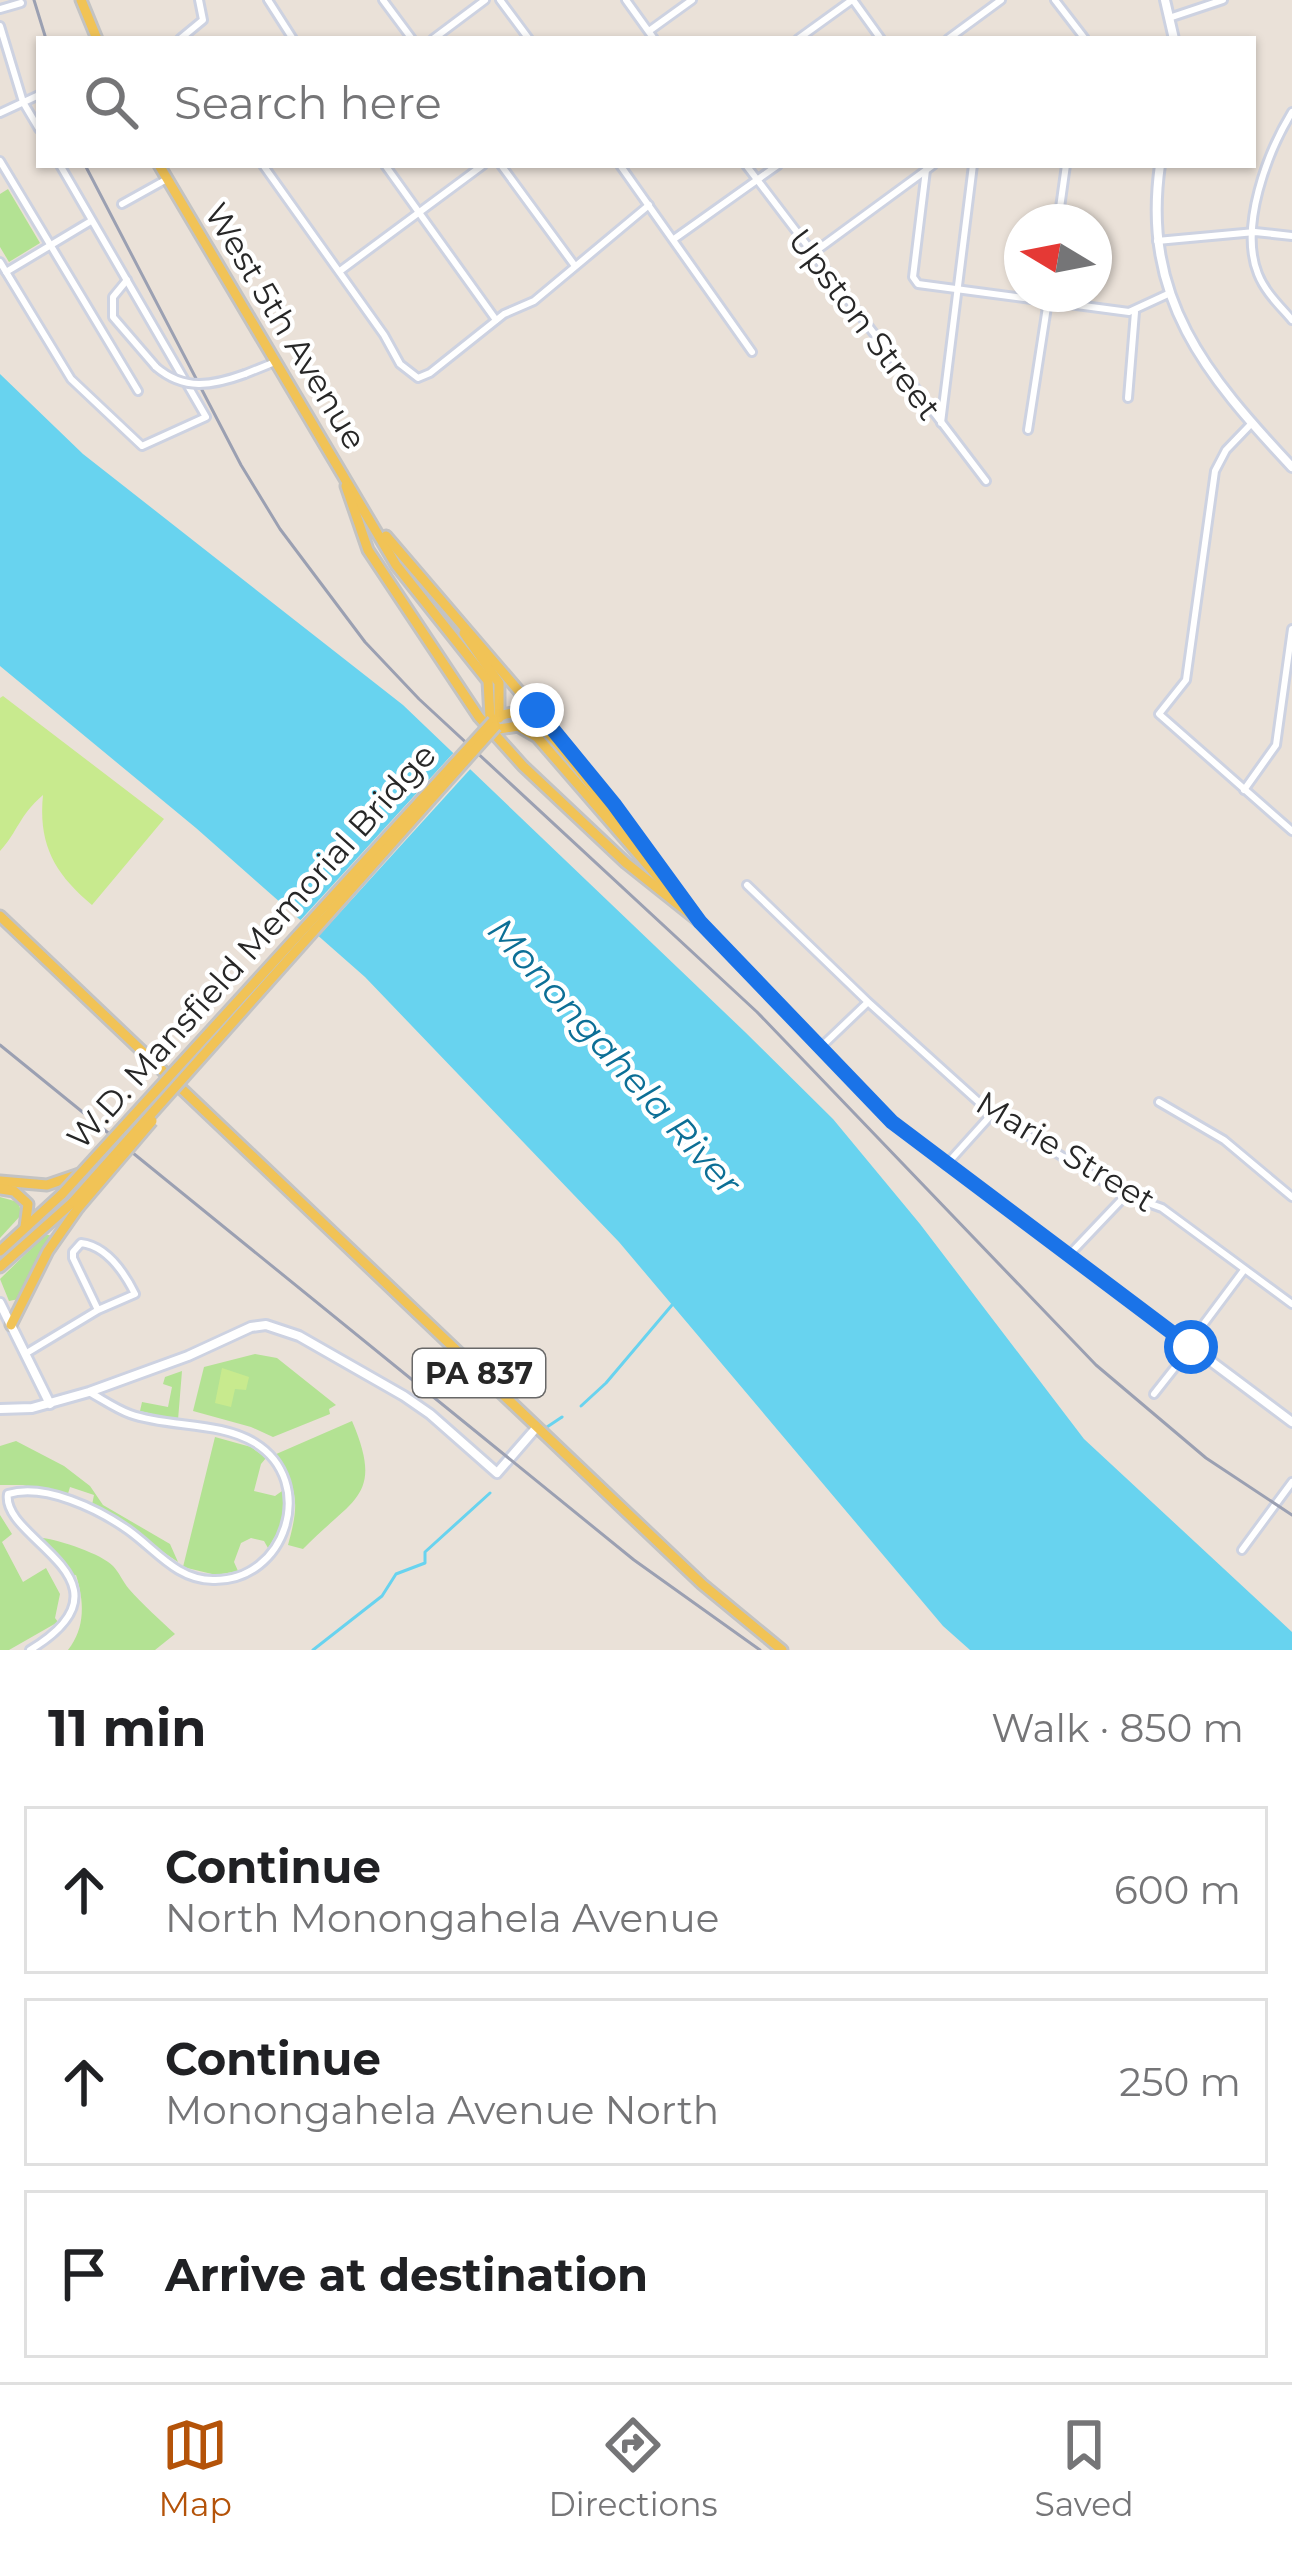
<!DOCTYPE html>
<meta charset="utf-8">
<style>
body{margin:0;font-family:Montserrat,sans-serif;background:#f6f6f6;color:#202124}
.compass{position:absolute;left:1004px;top:204px;width:108px;height:108px;border-radius:50%;background:#fff;box-shadow:0 3px 9px #0004;rotate:280deg}
.stop{position:absolute;width:36px;height:36px;margin:-27px;border:9px solid #1a73e8;border-radius:50%;background:#fff}
.stop.end{background:#1a73e8;border-color:#fff;box-shadow:0 3px 12px #0008}
.list{margin:0;padding:0;list-style:none}
h2{display:flex;justify-content:space-between;align-items:center;height:156px;margin:0;padding:0 48px;font-size:51px}
h2 small{font-size:39px;font-weight:400;color:#757577}
.list li{display:grid;grid-template-columns:78px 1fr auto;gap:36px;align-items:center;box-sizing:border-box;height:168px;margin:0 24px 24px;padding:0 24px;border:3px solid #e0e0e0;border-radius:0px}
.list b{display:block;font-size:45px;white-space:nowrap}
.list p{margin:0;font-size:39px;white-space:nowrap;color:#757577}
.list em{font-size:39px;font-style:normal;color:#757577}
.icon{flex:none;width:66px;height:66px;fill:none;stroke:currentColor;stroke-width:2;stroke-linecap:round;stroke-linejoin:round}
.map{position:relative;flex:none;width:1292px;height:1650px;overflow:hidden}
.search{position:absolute;background:#fff;box-shadow:0 3px 9px #0004;left:36px;right:36px;top:36px;height:132px;display:flex;align-items:center;gap:30px;box-sizing:border-box;padding:0 42px;border-radius:0px;color:#757577;font-size:45px}
.sheet{height:732px;background:#fff}
nav{display:flex;justify-content:space-around;align-items:center;box-sizing:border-box;height:168px;border-top:3px solid #e0e0e0;background:#fff;font-size:33px;color:#757577}
nav a{display:grid;justify-items:center;gap:6px}
nav .on{color:#b45309}
.map>svg:first-child{display:block}
.green{fill:#b3e293}
.pitch{fill:#c8ea8e}
.water{fill:#68d3ef}
.pier{fill:#eae1d8}
.lines{fill:none;stroke-linecap:round;stroke-linejoin:round}
.stream{stroke:#68d3ef;stroke-width:3}
.minor-casing{stroke:#cdd2e1;stroke-width:12}
.tertiary-casing{stroke:#cdd2e1;stroke-width:14}
.secondary-casing{stroke:#cdd2e1;stroke-width:14}
.primary-casing{stroke:#c3c3c3;stroke-width:15}
.minor{stroke:#fff;stroke-width:6}
.tertiary{stroke:#fff;stroke-width:8}
.secondary{stroke:#fff;stroke-width:8}
.primary{stroke:#f1c356;stroke-width:9}
.rail{stroke:#9ba0b2;stroke-width:3}
.minor-bridge-casing{stroke:#cdd2e1;stroke-width:12;stroke-linecap:butt}
.primary-bridge-casing{stroke:#c3c3c3;stroke-width:15;stroke-linecap:butt}
.minor-bridge{stroke:#fff;stroke-width:6}
.primary-bridge{stroke:#f1c356;stroke-width:9}
.route{stroke:#1a73e8;stroke-width:15}
.labels{text-anchor:middle;dominant-baseline:central;stroke-width:9;stroke-linejoin:round;paint-order:stroke}
.shield{fill:#fff;stroke:#686868;stroke-width:3}
.shield-label{font-size:30px;font-weight:bold;fill:#272727}
.street-label{font-size:33px;fill:#272727;stroke:#fff}
.water-label{font-size:36px;font-style:italic;fill:#0c6f96;stroke:#fff}
</style>
<div class="map">
<svg width="1292" height="1650" viewBox="0 0 1292 1650">
<rect width="100%" height="100%" fill="#eae1d8"/>
<g class="green">
<polygon points="8,189 40,243 9,262 0,247 0,194"/>
<polygon points="0,1197 18,1202 22,1214 0,1238"/>
<polygon points="45,1235 50,1235 19,1299 9,1301 0,1279"/>
<polygon points="255,1354 277,1358 336,1405 329,1409 330,1414 273,1437 251,1427 193,1411 204,1367"/>
<polygon points="182,1371 178,1420 140,1411 142,1402 168,1407 172,1387 163,1384 165,1377"/>
<path d="M352,1421C385,1498 352,1498 303,1549L288,1545C300,1502 298,1488 274,1455Z"/>
<path d="M215,1437L251,1447L266,1458L261,1464L254,1491L275,1496L282,1491C287,1513 281,1529 268,1548L264,1541L251,1538L241,1543L234,1562L238,1571L216,1575L183,1567Z"/>
<polygon points="16,1441 64,1466 90,1486 103,1505 170,1544 178,1562 92,1505 94,1495 70,1487 67,1497 23,1485 0,1485 0,1446"/>
<polygon points="0,1515 12,1534 2,1542 23,1582 46,1568 60,1594 55,1618 58,1622 9,1650 0,1650"/>
<path d="M43,1538C59,1540 102,1554 113,1566C119,1572 123,1582 129,1589C143,1605 160,1620 175,1634L155,1650H68C86,1627 84,1601 76,1575L70,1577L39,1541Z"/>
</g>
<g class="pitch">
<path d="M3,696L164,819L92,905C55,874 38,845 43,795C18,817 19,830 0,851V698Z"/>
<polygon points="222,1368 249,1377 246,1390 235,1389 231,1407 215,1403"/>
</g>
<polygon class="water" points="0,374 83,454 403,705 745,1032 833,1119 920,1224 1084,1439 1292,1632 1292,1650 970,1650 943,1626 619,1242 365,977 196,828 0,666"/>
<polygon class="pier" points="457,749 474,765 315,940 297,924"/>
<g class="lines">
<g class="stream">
<polyline points="581,1406 606,1383 672,1305"/>
<polyline points="547,1427 562,1417"/>
<polyline points="313,1650 382,1596 396,1574 425,1563 425,1552 490,1493"/>
</g>
<g class="minor-casing">
<g id="minor">
<polyline points="268,0 293,39"/>
<polyline points="383,0 412,39"/>
<polyline points="500,0 529,39"/>
<polyline points="626,0 654,39"/>
<polyline points="853,0 881,39"/>
<polyline points="1055,0 1085,39"/>
<polyline points="0,9 21,3"/>
<polyline points="1169,18 1223,0"/>
<polyline points="0,26 23,102 39,129"/>
<polyline points="649,31 692,0"/>
<polyline points="180,39 203,20 199,0"/>
<polyline points="433,39 485,0"/>
<polyline points="798,39 852,0"/>
<polyline points="948,39 1001,0"/>
<path d="M1292,112C1267,153 1239,227 1258,274C1265,292 1280,306 1292,320"/>
<polyline points="0,113 39,95"/>
<polyline points="0,161 138,391"/>
<polyline points="263,165 384,335 400,364 418,378 430,373 504,314 534,301 649,205"/>
<polyline points="385,165 496,320"/>
<polyline points="501,165 575,266"/>
<polyline points="620,165 752,352"/>
<polyline points="746,165 986,481"/>
<polyline points="926,170 913,277 918,284 1129,312 1168,294"/>
<polyline points="122,204 167,179"/>
<polyline points="1058,222 1066,165"/>
<polyline points="674,239 778,165"/>
<polyline points="1157,241 1255,232 1292,236"/>
<polyline points="813,253 933,165"/>
<polyline points="0,262 71,379 142,446 206,417 60,165"/>
<polyline points="340,271 483,165"/>
<polyline points="6,272 91,221"/>
<polyline points="127,280 113,297 113,317 156,367"/>
<polyline points="245,374 275,362"/>
<polyline points="1128,398 1135,312"/>
<polyline points="941,423 973,165"/>
<polyline points="1251,424 1226,450 1215,471 1186,680 1159,714 1292,831"/>
<polyline points="1028,430 1049,294"/>
<polyline points="1244,790 1276,745 1292,629"/>
<polyline points="747,885 868,1002 992,1114 1126,1195 1162,1208 1292,1304"/>
<polyline points="822,1046 867,1003"/>
<polyline points="1159,1102 1224,1140 1292,1197"/>
<polyline points="946,1165 992,1114"/>
<polyline points="1068,1256 1126,1195"/>
<polyline points="1188,1345 1244,1270"/>
<path d="M25,1354L98,1310L135,1294C124,1272 107,1246 81,1243L73,1252V1258L98,1310"/>
<polyline points="1154,1394 1191,1347"/>
<polyline points="1242,1550 1292,1482"/>
<path d="M30,1650C145,1580 0,1540 8,1494C45,1483 98,1509 128,1530C156,1550 177,1580 213,1580C286,1582 318,1482 255,1443C219,1421 169,1428 130,1414C116,1409 102,1399 89,1392"/>
</g>
</g>
<g class="tertiary-casing">
<g id="tertiary">
<polyline points="1165,0 1174,39"/>
<path d="M1160,165C1141,298 1206,375 1292,467"/>
</g>
</g>
<g class="secondary-casing">
<g id="secondary">
<polyline points="700,922 892,1122 1292,1422"/>
<polyline points="0,1303 50,1404"/>
<polyline points="0,1409 32,1408 89,1392 188,1356 251,1327 266,1325 299,1336 404,1396 430,1414 497,1473 536,1428"/>
</g>
</g>
<g class="primary-casing">
<g id="primary">
<polyline points="81,0 97,39"/>
<polyline points="159,165 396,565 488,681 490,717"/>
<polyline points="346,486 368,550 479,717 523,766 626,863 700,922"/>
<polyline points="386,536 572,753 693,913"/>
<polyline points="464,633 499,683 499,718"/>
<path d="M493,721C503,713 516,710 529,717C552,729 600,798 619,822"/>
<polyline points="499,729 518,726 537,737 671,892"/>
<polyline points="0,916 702,1584 782,1650"/>
<polyline points="0,1181 47,1185 79,1174"/>
<polyline points="0,1189 14,1191 28,1204 25,1227"/>
<polyline points="0,1251 62,1194"/>
<polyline points="0,1267 73,1202"/>
<polyline points="11,1325 48,1251 78,1208"/>
</g>
</g>
<use href="#minor" class="minor"/>
<use href="#tertiary" class="tertiary"/>
<use href="#secondary" class="secondary"/>
<use href="#primary" class="primary"/>
<g class="rail">
<polyline points="34,0 46,39"/>
<polyline points="85,165 241,465 280,529 365,642 419,699 757,1012 1096,1365 1206,1458 1292,1515"/>
<polyline points="0,1045 634,1560 760,1650"/>
</g>
<g class="minor-bridge-casing">
<path id="minor-bridge" d="M156,367C184,391 212,386 245,374"/>
</g>
<g class="primary-bridge-casing">
<g id="primary-bridge">
<polyline points="62,1194 493,721"/>
<polyline points="73,1202 496,726"/>
<polyline points="78,1208 152,1121"/>
</g>
</g>
<use href="#minor-bridge" class="minor-bridge"/>
<use href="#primary-bridge" class="primary-bridge"/>
</g>
<g class="lines">
<polyline class="route" points="537,710 614,804 700,922 892,1122 1191,1347"/>
</g>
<g class="labels">
<rect class="shield" x="413" y="1349" width="132" height="48" rx="9"/>
<g class="shield-label">
<text x="479" y="1373">PA 837</text>
</g>
<g class="street-label">
<text transform="translate(865 324) rotate(53)">Upston Street</text>
<text transform="translate(286 326) rotate(59)">West 5th Avenue</text>
<text transform="translate(251 946) rotate(-48)">W.D. Mansfield Memorial Bridge</text>
<text transform="translate(1066 1151) rotate(31)">Marie Street</text>
</g>
<g class="water-label">
<text transform="translate(615 1056) rotate(48)">Monongahela River</text>
</g>
</g>
</svg>
<svg class="compass" viewBox="-18 -18 36 36"><path d="M0-13l5 13h-10z" fill="#e53935"/><path d="M0 13l5-13h-10z" fill="#757577"/></svg>
<div class="stop" style="left:1191px;top:1347px"></div>
<div class="stop end" style="left:537px;top:710px"></div>
<div class="search"><svg class="icon" aria-label="search" viewBox="0 0 24 24"><circle cx="10" cy="10" r="6"/><path d="M15 15l6 6"/></svg>Search here</div>
</div>
<section class="sheet">
<h2>11 min<small>Walk · 850 m</small></h2>
<ul class="list">
<li><svg class="icon" aria-label="ahead" viewBox="0 0 24 24"><path d="M12 20V5M6 11l6-6 6 6"/></svg><div><b>Continue</b><p>North Monongahela Avenue</p></div><em>600 m</em></li>
<li><svg class="icon" aria-label="ahead" viewBox="0 0 24 24"><path d="M12 20V5M6 11l6-6 6 6"/></svg><div><b>Continue</b><p>Monongahela Avenue North</p></div><em>250 m</em></li>
<li><svg class="icon" aria-label="arrive" viewBox="0 0 24 24"><path d="M6 21V4h12l-3 4 3 4H6"/></svg><div><b>Arrive at destination</b></div></li>
</ul>
</section>
<nav>
<a class="on"><svg class="icon" aria-label="map" viewBox="0 0 24 24"><path d="M3 6l6-2 6 2 6-2v14l-6 2-6-2-6 2zM9 4v14M15 6v14"/></svg>Map</a>
<a><svg class="icon" aria-label="directions" viewBox="0 0 24 24"><path d="M12 3l9 9-9 9-9-9zM9 14v-3h6M13 9l2 2-2 2"/></svg>Directions</a>
<a><svg class="icon" aria-label="saved" viewBox="0 0 24 24"><path d="M7 4h10v16l-5-4-5 4z"/></svg>Saved</a>
</nav>
